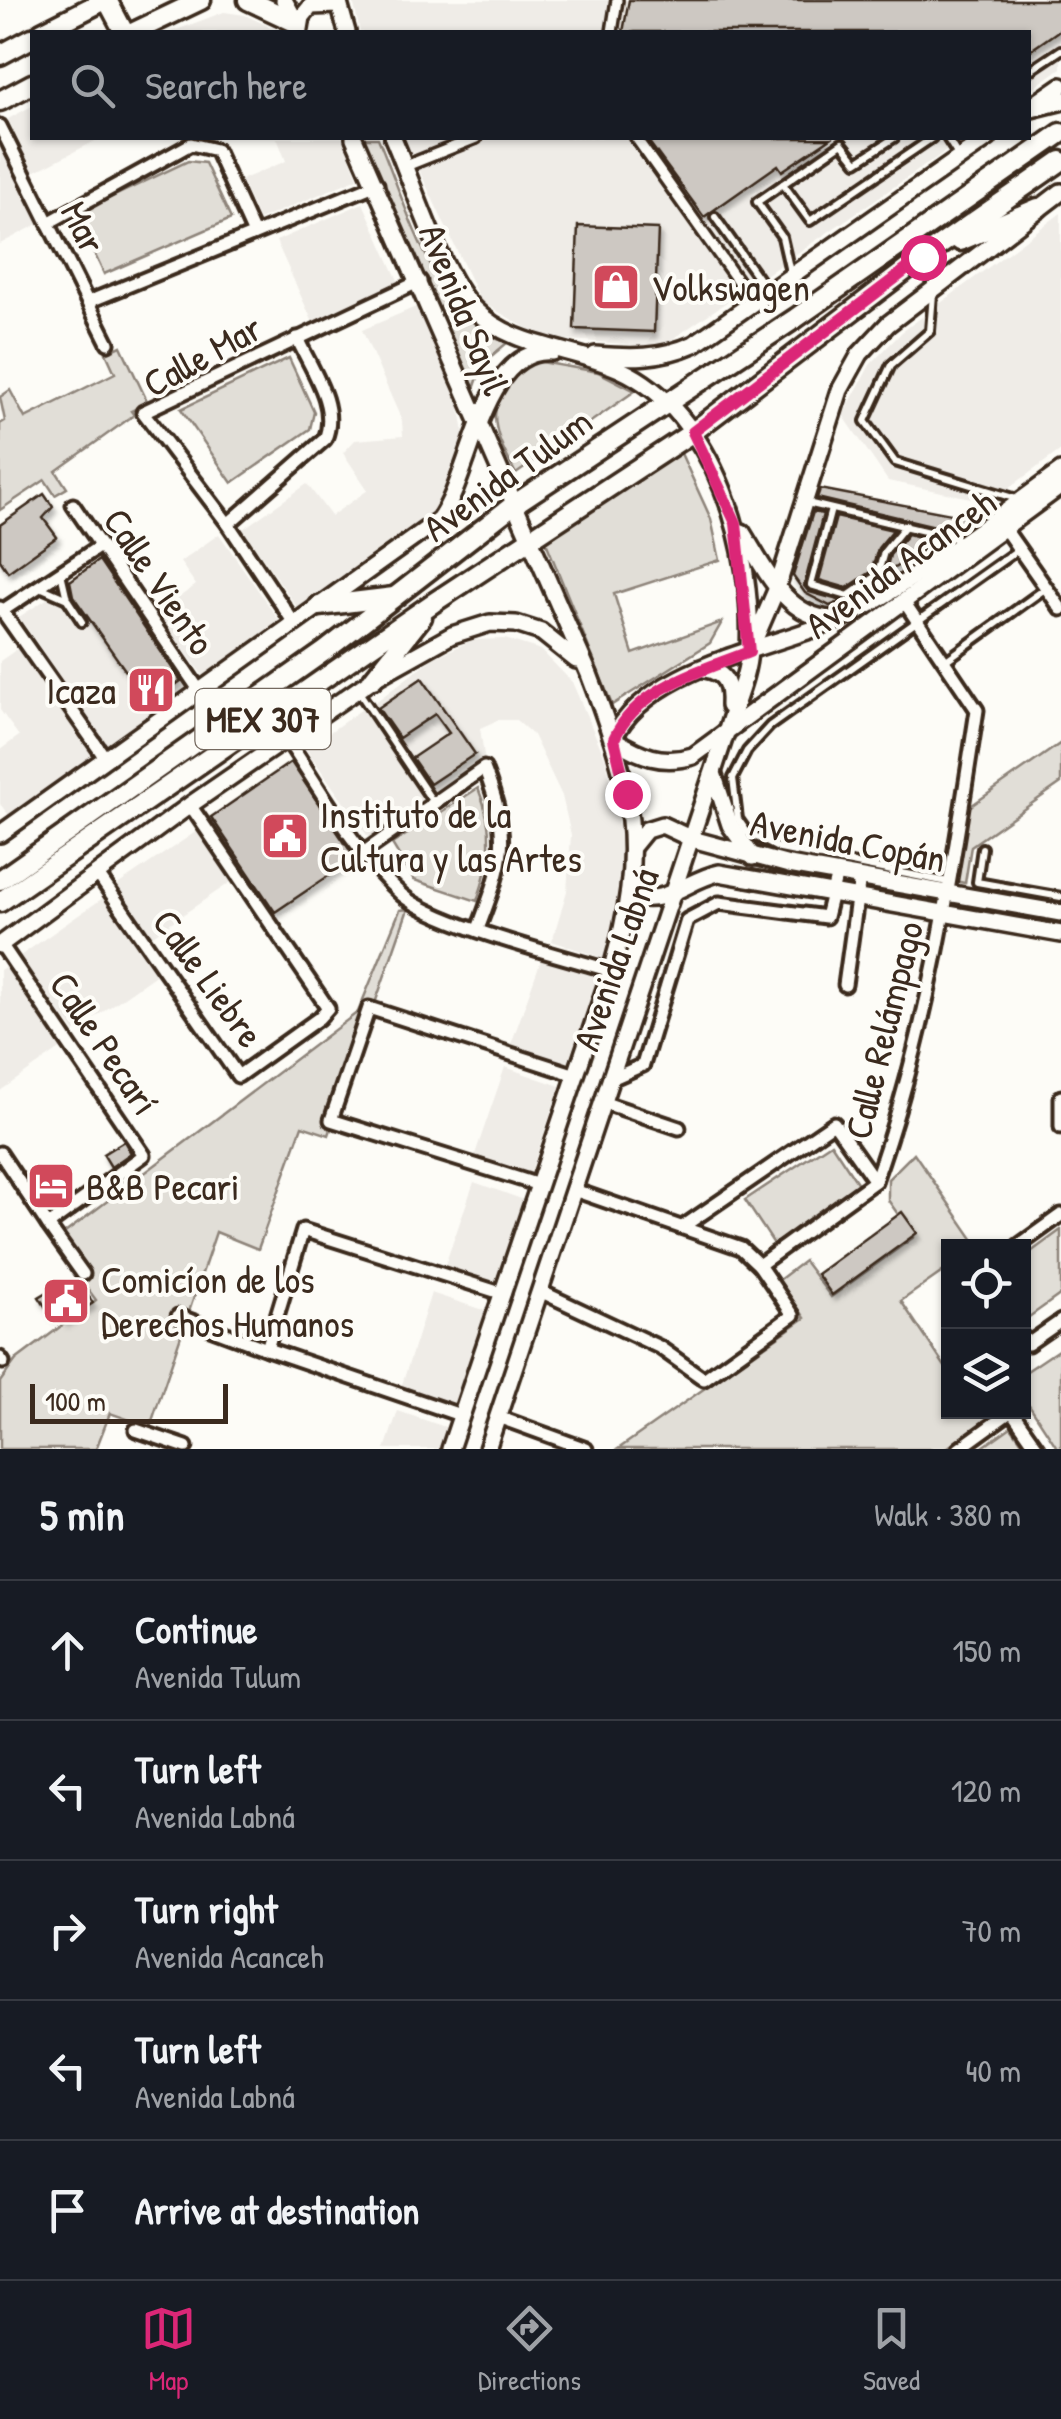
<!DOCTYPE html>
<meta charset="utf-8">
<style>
body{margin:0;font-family:"Patrick Hand",sans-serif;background:#242831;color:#f1f3f6}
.controls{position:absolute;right:30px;bottom:30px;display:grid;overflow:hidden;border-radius:0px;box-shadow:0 2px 8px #0004}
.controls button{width:90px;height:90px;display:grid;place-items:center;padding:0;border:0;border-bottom:2px solid #363941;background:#171b24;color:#f1f3f6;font:50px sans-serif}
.scale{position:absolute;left:30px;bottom:25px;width:198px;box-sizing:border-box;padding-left:10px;border:5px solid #3b2a1e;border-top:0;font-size:28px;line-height:35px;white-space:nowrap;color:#3b2a1e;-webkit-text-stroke:8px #fdfcf7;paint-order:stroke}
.stop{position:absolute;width:30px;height:30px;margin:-22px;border:8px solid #db2777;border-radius:50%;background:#fff}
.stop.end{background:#db2777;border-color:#fff;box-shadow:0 2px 10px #0008}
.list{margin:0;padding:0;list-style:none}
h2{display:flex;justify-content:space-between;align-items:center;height:130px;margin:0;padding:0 40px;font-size:42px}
h2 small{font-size:32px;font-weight:400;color:#9ea1a6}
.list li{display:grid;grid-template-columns:65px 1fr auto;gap:30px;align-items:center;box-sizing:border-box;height:140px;padding:0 40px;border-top:2px solid #363941}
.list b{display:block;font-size:38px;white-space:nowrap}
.list p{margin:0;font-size:32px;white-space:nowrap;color:#9ea1a6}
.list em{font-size:32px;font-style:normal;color:#9ea1a6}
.icon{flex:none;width:55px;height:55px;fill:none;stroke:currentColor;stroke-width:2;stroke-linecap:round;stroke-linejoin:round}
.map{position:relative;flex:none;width:1061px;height:1449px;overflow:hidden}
.search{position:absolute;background:#171b24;box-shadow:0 2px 8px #0004;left:30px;right:30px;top:30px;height:110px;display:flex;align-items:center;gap:25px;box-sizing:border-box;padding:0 35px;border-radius:0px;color:#9ea1a6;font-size:38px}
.sheet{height:830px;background:#171b24}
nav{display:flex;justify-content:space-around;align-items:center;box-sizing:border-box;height:140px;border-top:2px solid #363941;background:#171b24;font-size:28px;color:#9ea1a6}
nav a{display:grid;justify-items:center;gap:5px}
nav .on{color:#db2777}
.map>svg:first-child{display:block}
.built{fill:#efece7}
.green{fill:#e1ded7;stroke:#8e847a;stroke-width:2.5}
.building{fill:#cdc8c2;stroke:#3b2a1e;stroke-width:2.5;filter:url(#shadow)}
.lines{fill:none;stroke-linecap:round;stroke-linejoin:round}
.service-casing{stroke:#3b2a1e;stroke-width:14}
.pedestrian-casing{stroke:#3b2a1e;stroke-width:16}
.minor-casing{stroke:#3b2a1e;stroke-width:19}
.tertiary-casing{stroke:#3b2a1e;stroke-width:22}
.primary-casing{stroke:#3b2a1e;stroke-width:25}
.service{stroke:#fdfcf7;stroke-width:6}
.pedestrian{stroke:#fdfcf7;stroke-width:9}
.minor{stroke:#fdfcf7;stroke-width:11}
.tertiary{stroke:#fdfcf7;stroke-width:15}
.primary{stroke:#fdfcf7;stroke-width:18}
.route{stroke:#db2777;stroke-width:12}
.labels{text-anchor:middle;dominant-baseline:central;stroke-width:8;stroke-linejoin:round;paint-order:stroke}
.shield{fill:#fdfcf7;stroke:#75695f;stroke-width:2.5}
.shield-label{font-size:35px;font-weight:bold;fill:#3b2a1e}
.street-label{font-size:38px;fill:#3b2a1e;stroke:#fdfcf7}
.poi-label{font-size:38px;fill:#3b2a1e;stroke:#fdfcf7;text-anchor:start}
</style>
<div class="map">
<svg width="1061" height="1449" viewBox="0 0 1061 1449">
<defs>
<filter id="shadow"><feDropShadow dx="3" dy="5.5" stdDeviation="2.5" flood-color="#0004"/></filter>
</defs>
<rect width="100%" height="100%" fill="#fdfcf7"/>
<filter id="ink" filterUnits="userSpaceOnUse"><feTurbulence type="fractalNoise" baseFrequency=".01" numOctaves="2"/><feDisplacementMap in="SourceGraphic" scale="20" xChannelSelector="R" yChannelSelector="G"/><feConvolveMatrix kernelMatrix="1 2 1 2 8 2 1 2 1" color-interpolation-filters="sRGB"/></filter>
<g filter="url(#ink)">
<g class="built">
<polygon points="353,0 1061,0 1061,68 1029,91 1028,32 360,32"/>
<polygon points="224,12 245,15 281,32 171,32"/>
<polygon points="32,106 32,138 101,138 34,172 8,119"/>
<polygon points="277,138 342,138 358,178 259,220 241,180 286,161"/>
<polygon points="404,138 965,138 661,347 544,338 481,302"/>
<polygon points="0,144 40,223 0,244"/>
<polygon points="363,203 401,287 315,327 276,241"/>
<polygon points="1061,213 1061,450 990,502 888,481 843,415 870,365 902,332"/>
<polygon points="425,303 459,402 465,440 447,499 435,519 301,613 243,529 307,484 331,516 368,490 343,453 355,440 403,436 402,421 362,330"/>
<polygon points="219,534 283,626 206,680 157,613 196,585 180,562"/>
<polygon points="99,565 189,692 110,748 19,617"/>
<polygon points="505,639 541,650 572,682 606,760 624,852 619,921 608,960 552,941 567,891 571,835 562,796 533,735 516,720 498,720 480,728 485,762 433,797 369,707 432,659 472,640"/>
<polygon points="20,647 98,757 11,818 0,804 0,750 19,736 0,710 0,661"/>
<polygon points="365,707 430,800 371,841 306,749"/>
<polygon points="197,831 231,882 150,937 116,886"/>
<polygon points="103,898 157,974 74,1032 20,956"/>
<polygon points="542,957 598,978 565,1071 509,1050"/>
<polygon points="6,966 63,1047 0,1091 0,970"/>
<polygon points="505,1067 560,1086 527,1183 472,1163"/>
<polygon points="474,1182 527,1201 493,1298 440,1279"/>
<polygon points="431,1293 486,1311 456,1406 401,1388"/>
<polygon points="398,1411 454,1430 447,1449 385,1449"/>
</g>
<g class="green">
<path d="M360,138H378C407,205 434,316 507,343L483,363L473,392Z"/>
<polygon points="188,161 205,163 231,219 104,274 76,214"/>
<polygon points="121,346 148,403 131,411 134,415 56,471 67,488 55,495 45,480 0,510 0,424 5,421 0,397 10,390 25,418 115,373 106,353"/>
<polygon points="289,358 314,412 310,429 232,483 181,409"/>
<path d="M530,360L598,372L635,391L516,474C488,423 484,400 530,360Z"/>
<polygon points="679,449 711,519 720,560 614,594 633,654 722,622 710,643 612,705 546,542"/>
<polygon points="1061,743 1061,783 971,846 965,883 954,881 965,810"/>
<path d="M478,788C495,828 491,861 477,901L414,880L392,844Z"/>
<polygon points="408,909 329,1135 302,1126 258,1249 216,1232 150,1427 110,1413 96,1449 0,1449 0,1382 16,1360 96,1300 53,1242 358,1012 400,910"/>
<polygon points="831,1143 860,1187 774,1244 745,1200"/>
<polygon points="914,1153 978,1246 948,1246 948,1268 901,1301 948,1371 948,1412 1000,1412 945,1449 618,1449 805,1318 779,1280 804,1261 831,1297 914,1237 888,1200 888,1179"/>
<polygon points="1061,1230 1061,1294 1029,1317 1024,1308 1024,1257"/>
<polygon points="1061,1348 1061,1448 1058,1449 1024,1397 1024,1373"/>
<polygon points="1011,1427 1027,1449 980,1449"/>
</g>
<g class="building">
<polygon points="629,0 1059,0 1061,29 1028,52 1028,32 623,32"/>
<polygon points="646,138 831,138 782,171 778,165 704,217"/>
<polygon points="578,226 658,229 654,332 574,329"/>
<polygon points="820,489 972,518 952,530 817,498"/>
<polygon points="44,494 53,507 43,518 57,537 8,572 0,560 0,525"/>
<polygon points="813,512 823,514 804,586 809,592 842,601 830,606 805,593 793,576"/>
<polygon points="836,517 893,530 878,548 871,572 847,588 819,580"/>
<polygon points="908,534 936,541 885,574 890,555"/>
<polygon points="99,560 181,681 149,704 73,596 70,581"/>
<polygon points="422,678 475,754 430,784 412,758 449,733 435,714 399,738 378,708"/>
<polygon points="291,762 355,858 275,912 211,817"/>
<polygon points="124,1141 131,1153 111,1167 103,1154"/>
<polygon points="902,1212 917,1233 832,1295 817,1274"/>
<polygon points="61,1284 70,1298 84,1289 93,1303 65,1321 59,1312 52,1317 39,1297"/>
</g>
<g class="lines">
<g class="service-casing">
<g id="service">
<polyline points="1028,72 1061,50"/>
<polyline points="947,138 959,157"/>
<polyline points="783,184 810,221 932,138"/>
<polyline points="715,217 768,292"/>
<polyline points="790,272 782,237 757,202 842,143 857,162 894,138"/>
<polyline points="933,294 930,331 891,365 865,421 895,462 1020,500"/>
<polyline points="803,502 962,540"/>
<polyline points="831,509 811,585 848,596 877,576 884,552 906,525"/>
<polyline points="61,573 67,599 82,622"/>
<polyline points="40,587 65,598"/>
<polyline points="945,661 1046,588"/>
<polyline points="359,692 433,802"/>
<polyline points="982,848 977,882 1061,897"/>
<polyline points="948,882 780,849 747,832 738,819 733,778 747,751 770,726 1019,549"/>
</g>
</g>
<g class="pedestrian-casing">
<g id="pedestrian">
<polyline points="612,32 617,0"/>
<polyline points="636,138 754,304"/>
<polyline points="406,166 476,138"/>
</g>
</g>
<g class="minor-casing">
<g id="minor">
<polyline points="0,126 108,343"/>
<polyline points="48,223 191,144 216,150 254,234"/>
<polyline points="88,302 377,184"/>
<polyline points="73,505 199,690"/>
<polyline points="1000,522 1061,609"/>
<path d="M228,524L325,439C339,406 311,369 297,338"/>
<polyline points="0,608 106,759"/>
<polyline points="2,611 100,546"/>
<polyline points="294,623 228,524 143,412 420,281"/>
<path d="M288,741C323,793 355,853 402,895C437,925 562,956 611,971"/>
<path d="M363,853L484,768C512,839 504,860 478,929"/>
<polyline points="97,873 238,1076 319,1018 328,1008 190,805"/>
<polyline points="845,985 860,877"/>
<polyline points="609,1080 643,1065 687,920 719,903 826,917 837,873"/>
<polyline points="1061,1097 1061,1127"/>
<polyline points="602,1102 679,1128"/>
<polyline points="0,1153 48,1225 144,1155 1,944"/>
<path d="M875,1181C929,1031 953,868 977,710L903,600"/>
<polyline points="539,1185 331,1120 369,1008 576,1075"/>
<polyline points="48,1225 83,1274"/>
<polyline points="684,1226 834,1123 875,1181 759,1265"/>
<polyline points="1018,1246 1061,1215"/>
<polyline points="542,1292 659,1347 704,1379 793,1315 759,1265 741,1248 574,1190"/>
<polyline points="178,1316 267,1349"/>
<polyline points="1024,1338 1028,1344 1061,1321"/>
<polyline points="0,1358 3,1362"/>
<polyline points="1012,1412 1038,1449"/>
<polyline points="460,1415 267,1349 303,1230 504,1294"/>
<polyline points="498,1417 586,1449"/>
<polyline points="136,1430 186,1447"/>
<polyline points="959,1449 1010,1412"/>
</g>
</g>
<g class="tertiary-casing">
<g id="tertiary">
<polyline points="284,0 299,27"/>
<polyline points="338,0 347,32"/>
<polyline points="300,29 302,17 311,6 339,5 339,0"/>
<polyline points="1035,104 1061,86"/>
<path d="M354,138L589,674C633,790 647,849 611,971L450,1449"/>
<path d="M393,138C413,183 441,275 474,309C512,348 571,347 619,369C717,413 754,552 749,650C748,676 734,705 727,730L487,1449"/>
<path d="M595,355C631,358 660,359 694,344L988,138"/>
<path d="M742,532C764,567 785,617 832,619"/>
<polyline points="751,648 777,588 840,390 860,354 888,324 1061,192"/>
<path d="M705,669C727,672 730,687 729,706"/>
<path d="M613,739C641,756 661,765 693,756L1061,486"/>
<path d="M613,739C652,657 800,647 872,603C937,563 1000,516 1061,471"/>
<polyline points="714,776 730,825 753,857"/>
<path d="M0,834L439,520C472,476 482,346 552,352"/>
<polyline points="633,846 646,830 662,825 692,839 789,865 1061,913"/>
<path d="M631,895C664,908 688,879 719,873L1061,934"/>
<polyline points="0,945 190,805 373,679 452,635 490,623 516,624 541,632 576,660"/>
</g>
</g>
<g class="primary-casing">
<g id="primary">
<polyline points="107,0 124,32"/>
<polyline points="248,0 297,23"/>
<polyline points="42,32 105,0"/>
<polyline points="134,32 201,0"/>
<polyline points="0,55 32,38"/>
<polyline points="0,101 32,84"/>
<polyline points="1029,108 1061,100"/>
<polyline points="960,241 1038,208"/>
<polyline points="319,606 394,597"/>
<polyline points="373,679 422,617"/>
<polyline points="0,880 325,651 512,506 796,318 1061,133"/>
<polyline points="0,902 433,603 693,432 923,257 1061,161"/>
</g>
</g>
<use href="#service" class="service"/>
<use href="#pedestrian" class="pedestrian"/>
<use href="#minor" class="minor"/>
<use href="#tertiary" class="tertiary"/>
<use href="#primary" class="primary"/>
</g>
</g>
<g class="lines" filter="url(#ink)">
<path class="route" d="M627,794L614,739C637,688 700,671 749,652L736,523L693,432L923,257"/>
</g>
<defs>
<g id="shop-square" transform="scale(2.5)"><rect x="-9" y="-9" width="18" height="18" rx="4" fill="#d1495b" stroke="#fdfcf7"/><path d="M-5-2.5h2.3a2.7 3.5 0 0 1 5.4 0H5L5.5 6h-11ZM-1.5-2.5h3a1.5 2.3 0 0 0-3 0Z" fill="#fff"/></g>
<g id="restaurant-square" transform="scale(2.5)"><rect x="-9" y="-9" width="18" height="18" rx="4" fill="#d1495b" stroke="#fdfcf7"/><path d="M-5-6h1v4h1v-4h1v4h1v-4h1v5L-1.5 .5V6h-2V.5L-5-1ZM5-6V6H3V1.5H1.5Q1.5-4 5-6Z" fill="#fff"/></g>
<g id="civic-square" transform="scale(2.5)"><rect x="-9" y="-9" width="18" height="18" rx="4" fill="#d1495b" stroke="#fdfcf7"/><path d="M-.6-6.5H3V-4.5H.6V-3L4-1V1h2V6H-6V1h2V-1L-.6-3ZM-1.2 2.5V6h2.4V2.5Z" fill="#fff"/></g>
<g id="hotel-square" transform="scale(2.5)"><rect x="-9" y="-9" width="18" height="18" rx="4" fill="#d1495b" stroke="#fdfcf7"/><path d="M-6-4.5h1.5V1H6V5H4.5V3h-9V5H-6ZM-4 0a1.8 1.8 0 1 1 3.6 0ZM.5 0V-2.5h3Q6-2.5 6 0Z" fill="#fff"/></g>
</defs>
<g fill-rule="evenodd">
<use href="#shop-square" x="616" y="287"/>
<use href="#restaurant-square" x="151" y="690"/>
<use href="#civic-square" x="285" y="836"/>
<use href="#hotel-square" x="51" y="1186"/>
<use href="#civic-square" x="66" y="1301"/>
</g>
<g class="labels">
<rect class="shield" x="195.5" y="689" width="135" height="60" rx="8"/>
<g class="shield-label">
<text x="263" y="719">MEX 307</text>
</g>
<g class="street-label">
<text transform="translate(84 227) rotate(63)">Mar</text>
<text transform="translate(465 309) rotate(68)">Avenida Sayil</text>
<text transform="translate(202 355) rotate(-29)">Calle Mar</text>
<text transform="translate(507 474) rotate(-36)">Avenida Tulum</text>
<text transform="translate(900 563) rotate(-36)">Avenida Acanceh</text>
<text transform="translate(160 581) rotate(56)">Calle Viento</text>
<text transform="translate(848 840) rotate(11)">Avenida Copán</text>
<text transform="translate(615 959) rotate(-71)">Avenida Labná</text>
<text transform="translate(209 978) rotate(54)">Calle Liebre</text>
<text transform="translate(883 1030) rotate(-76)">Calle Relámpago</text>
<text transform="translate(105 1043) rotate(56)">Calle Pecarí</text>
</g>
<g class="poi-label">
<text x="651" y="287">Volkswagen</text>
<text x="116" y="690" text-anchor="end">Icaza</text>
<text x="320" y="814">Instituto de la<tspan x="320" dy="44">Cultura y las Artes</tspan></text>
<text x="86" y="1186">B&amp;B Pecari</text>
<text x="101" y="1279">Comicíon de los<tspan x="101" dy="44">Derechos Humanos</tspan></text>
</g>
</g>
</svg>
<div class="controls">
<button><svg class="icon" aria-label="locate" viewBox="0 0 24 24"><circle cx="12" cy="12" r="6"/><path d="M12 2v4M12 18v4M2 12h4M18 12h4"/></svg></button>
<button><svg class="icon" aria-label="layers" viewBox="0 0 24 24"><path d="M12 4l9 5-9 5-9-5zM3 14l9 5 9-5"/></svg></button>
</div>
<div class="scale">100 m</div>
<div class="stop" style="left:923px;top:257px"></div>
<div class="stop end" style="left:627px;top:794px"></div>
<div class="search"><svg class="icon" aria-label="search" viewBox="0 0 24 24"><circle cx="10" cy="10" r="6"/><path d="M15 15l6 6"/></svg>Search here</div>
</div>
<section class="sheet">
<h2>5 min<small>Walk · 380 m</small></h2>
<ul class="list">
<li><svg class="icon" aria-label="ahead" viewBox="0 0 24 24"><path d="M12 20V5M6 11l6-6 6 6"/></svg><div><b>Continue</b><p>Avenida Tulum</p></div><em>150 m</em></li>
<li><svg class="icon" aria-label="left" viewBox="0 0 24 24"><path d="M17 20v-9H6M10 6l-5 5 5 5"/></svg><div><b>Turn left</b><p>Avenida Labná</p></div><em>120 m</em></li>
<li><svg class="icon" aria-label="right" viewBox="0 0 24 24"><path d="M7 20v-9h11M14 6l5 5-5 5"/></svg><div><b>Turn right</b><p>Avenida Acanceh</p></div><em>70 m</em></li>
<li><svg class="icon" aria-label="left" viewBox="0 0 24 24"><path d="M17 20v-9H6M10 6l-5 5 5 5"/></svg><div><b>Turn left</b><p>Avenida Labná</p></div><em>40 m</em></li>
<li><svg class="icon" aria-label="arrive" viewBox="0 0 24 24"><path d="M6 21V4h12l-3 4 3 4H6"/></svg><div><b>Arrive at destination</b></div></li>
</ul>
</section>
<nav>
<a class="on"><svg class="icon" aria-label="map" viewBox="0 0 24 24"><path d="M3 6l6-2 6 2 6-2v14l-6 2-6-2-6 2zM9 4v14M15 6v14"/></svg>Map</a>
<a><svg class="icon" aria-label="directions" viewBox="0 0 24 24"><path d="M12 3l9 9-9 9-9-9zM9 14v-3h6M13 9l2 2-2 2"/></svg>Directions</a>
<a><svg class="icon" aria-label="saved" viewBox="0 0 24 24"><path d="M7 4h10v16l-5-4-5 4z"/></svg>Saved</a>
</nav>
